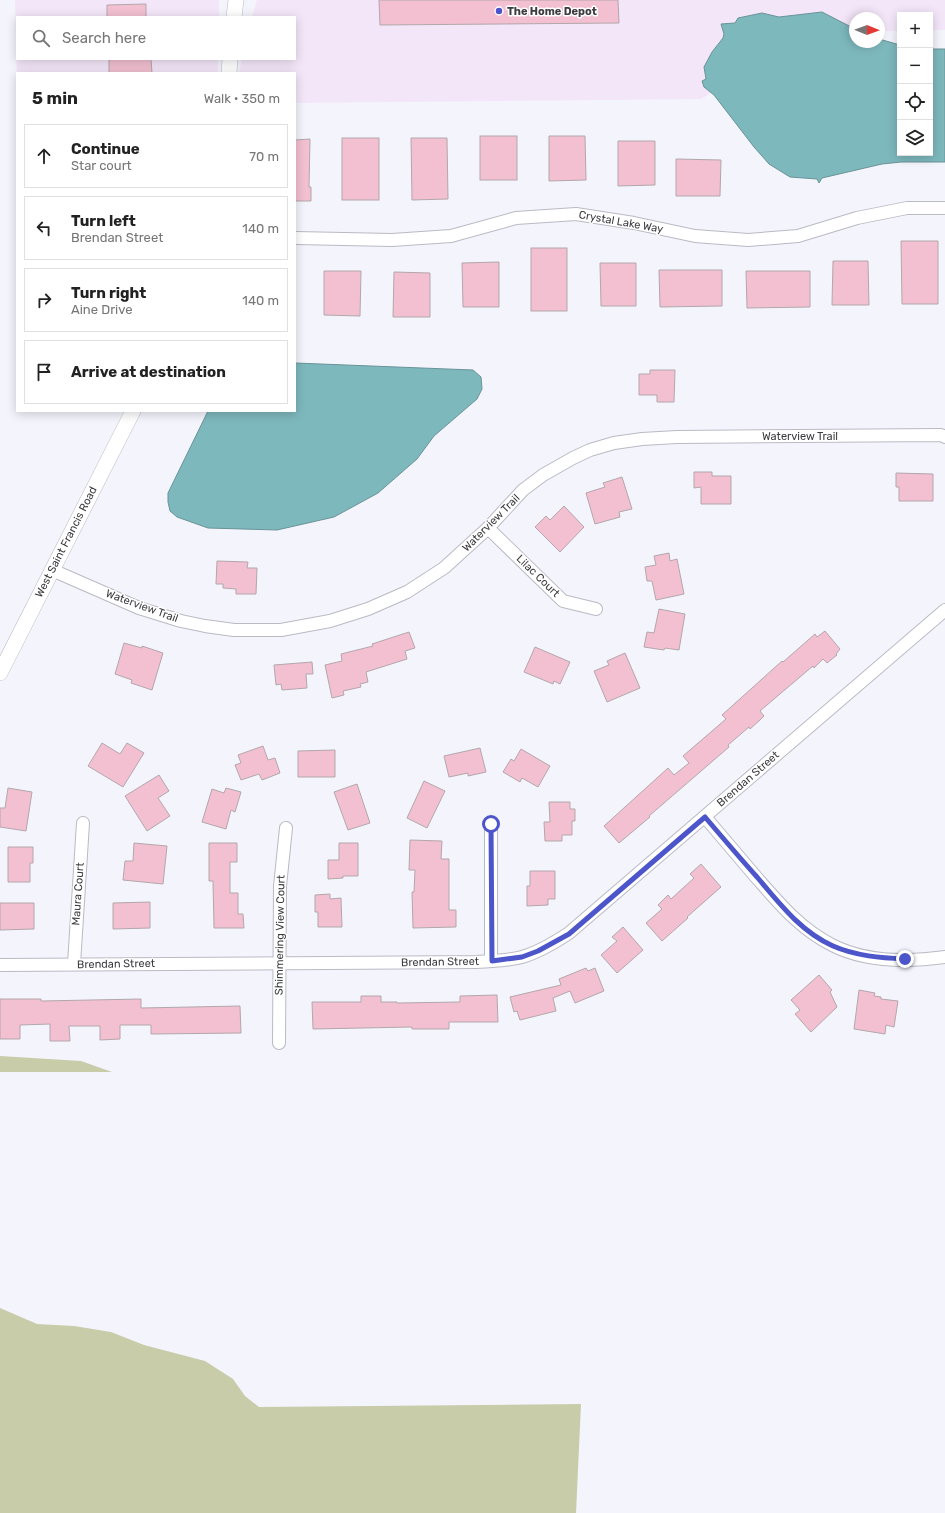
<!DOCTYPE html>
<meta charset="utf-8">
<style>
body{margin:0;font-family:Rubik,sans-serif;background:#f2f2f2;color:#222}
.controls{position:absolute;right:12px;top:12px;display:grid;overflow:hidden;border-radius:0px;box-shadow:0 2px 10px #0003}
.controls button{width:36px;height:36px;display:grid;place-items:center;padding:0;border:0;border-bottom:1px solid #e0e0e0;background:#fff;color:#222;font:20px sans-serif}
.compass{position:absolute;left:849px;top:12px;width:36px;height:36px;border-radius:50%;background:#fff;box-shadow:0 2px 10px #0003;rotate:91deg}
.stop{position:absolute;width:12px;height:12px;margin:-9px;border:3px solid #4d55cb;border-radius:50%;background:#fff}
.stop.end{background:#4d55cb;border-color:#fff;box-shadow:0 1px 4px #0008}
.list{margin:0;padding:0;list-style:none}
h2{display:flex;justify-content:space-between;align-items:center;height:52px;margin:0;padding:0 16px;font-size:17px}
h2 small{font-size:13px;font-weight:400;color:#767676}
.list li{display:grid;grid-template-columns:26px 1fr auto;gap:12px;align-items:center;box-sizing:border-box;height:64px;margin:0 8px 8px;padding:0 8px;border:1px solid #e0e0e0;border-radius:0px}
.list b{display:block;font-size:15px;white-space:nowrap}
.list p{margin:0;font-size:13px;white-space:nowrap;color:#767676}
.list em{font-size:13px;font-style:normal;color:#767676}
.icon{flex:none;width:22px;height:22px;fill:none;stroke:currentColor;stroke-width:2;stroke-linecap:round;stroke-linejoin:round}
.map{position:relative;flex:none;width:945px;height:1513px;overflow:hidden}
.search{position:absolute;background:#fff;box-shadow:0 2px 10px #0003;left:16px;top:16px;width:280px;height:44px;display:flex;align-items:center;gap:10px;box-sizing:border-box;padding:0 14px;border-radius:0px;color:#767676;font-size:15px}
.panel{position:absolute;background:#fff;box-shadow:0 2px 10px #0003;left:16px;top:72px;width:280px;height:340px;border-radius:0px}
.map>svg:first-child{display:block}
.commercial{fill:#f3e6f9}
.green{fill:#c8cca9}
.water{fill:#7db8bd;stroke:#6a9398}
.building{fill:#f2c0d1;stroke:#b3a7ab}
.lines{fill:none;stroke-linecap:round;stroke-linejoin:round}
.minor-casing{stroke:#babac5;stroke-width:14}
.tertiary-casing{stroke:#babac5;stroke-width:16}
.minor{stroke:#fff;stroke-width:12}
.tertiary{stroke:#fff;stroke-width:15}
.route{stroke:#4d55cb;stroke-width:5}
.poi-dot{fill:#4d55cb;stroke:#fff;stroke-width:1.5}
.labels{text-anchor:middle;dominant-baseline:central;stroke-width:3;stroke-linejoin:round;paint-order:stroke}
.poi-label{font-size:11px;font-weight:bold;fill:#3c3c40;stroke:#fff;text-anchor:start}
.street-label{font-size:11px;fill:#3c3c40;stroke:#fff}
</style>
<div class="map">
<svg width="945" height="1513" viewBox="0 0 945 1513">
<rect width="100%" height="100%" fill="#f4f4fd"/>
<g class="commercial">
<polygon points="15,0 219,0 219,17 17,17 17,59 218,59 218,73 17,73 17,87"/>
<polygon points="257,0 945,0 945,30 930,30 930,15 900,15 900,31 879,31 879,18 855,18 855,31 812,31 701,99 295,103 295,73 239,73 242,59 295,59 295,17 252,17"/>
</g>
<g class="green">
<polygon points="0,1056 81,1061 112,1072 0,1072"/>
<polygon points="0,1308 37,1324 74,1326 111,1332 144,1345 205,1361 233,1379 245,1396 259,1407 581,1404 576,1513 0,1513"/>
</g>
<g class="water">
<polygon points="822,12 855,29 855,42 879,42 879,39 900,45 900,153 930,153 930,49 945,49 945,162 901,162 882,164 822,178 819,183 817,179 790,177 769,164 754,147 714,95 704,87 702,81 706,79 704,67 712,52 723,38 724,34 721,24 735,23 738,18 762,13 779,17"/>
<polygon points="295,363 473,370 481,377 482,389 477,399 434,436 417,459 378,493 334,517 277,530 208,528 177,517 170,511 168,502 168,493 208,411 295,411"/>
</g>
<g class="building">
<polygon points="379,0 618,0 619,23 380,25"/>
<polygon points="146,4 146,17 107,17 107,5"/>
<polygon points="109,59 151,59 152,73 109,73"/>
<rect x="480" y="136" width="37" height="44"/>
<polygon points="549,136 585,136 586,180 549,181"/>
<rect x="342" y="138" width="37" height="62"/>
<polygon points="411,138 447,138 448,199 412,200"/>
<polygon points="310,139 309,187 311,187 311,201 295,201 295,140"/>
<polygon points="618,141 655,141 655,185 618,186"/>
<polygon points="676,159 721,160 720,196 676,196"/>
<polygon points="901,241 938,241 938,304 902,304"/>
<rect x="531" y="248" width="36" height="63"/>
<polygon points="833,261 868,261 869,305 832,305"/>
<polygon points="499,262 499,307 463,307 462,263"/>
<polygon points="600,263 636,263 636,306 601,306"/>
<polygon points="659,270 722,270 722,306 660,307"/>
<polygon points="324,271 361,271 360,316 324,315"/>
<polygon points="746,271 810,271 810,307 747,308"/>
<polygon points="394,272 430,273 430,317 393,317"/>
<polygon points="650,370 675,370 674,402 657,402 657,395 639,395 639,374 650,374"/>
<polygon points="694,472 712,472 712,476 731,476 731,504 701,504 701,487 694,488"/>
<polygon points="896,473 933,474 933,501 899,501 899,487 896,487"/>
<polygon points="622,477 632,509 619,512 620,517 595,524 586,493 605,487 603,483"/>
<polygon points="564,506 584,527 560,552 535,527 546,516 550,520"/>
<polygon points="669,553 670,561 677,559 684,594 656,600 652,581 647,581 645,567 656,565 654,556"/>
<polygon points="217,561 248,562 247,568 257,568 256,594 236,594 236,589 223,588 223,584 216,584"/>
<polygon points="659,609 685,614 679,650 665,648 664,650 644,647 647,632 654,633"/>
<polygon points="825,631 840,649 836,654 837,655 827,663 823,659 814,668 813,666 787,688 760,711 764,716 760,720 750,729 749,727 728,745 729,747 649,816 650,817 619,843 604,826 668,768 674,775 689,763 683,756 726,719 722,715 782,661 783,662 815,634 817,637"/>
<polygon points="409,632 415,648 405,651 407,659 366,672 368,682 360,684 361,687 343,691 344,695 332,698 325,665 342,661 341,654 373,646 372,644"/>
<polygon points="124,643 142,648 142,646 163,653 152,690 131,683 132,680 115,674"/>
<polygon points="535,647 570,662 560,684 554,681 553,684 524,672"/>
<polygon points="625,653 640,688 607,702 594,671 609,665 607,661"/>
<polygon points="312,662 313,674 306,674 307,688 282,690 281,684 276,685 274,665"/>
<polygon points="102,743 120,754 127,743 144,753 123,787 88,766"/>
<polygon points="263,746 268,760 275,758 280,773 262,780 259,774 241,780 235,765 241,763 238,755"/>
<polygon points="480,748 486,772 468,776 468,773 449,777 444,756"/>
<polygon points="521,749 550,766 538,787 522,778 520,782 503,772 511,759 514,761"/>
<polygon points="335,750 335,777 298,777 298,751"/>
<polygon points="159,775 169,791 158,798 170,816 147,831 125,796"/>
<polygon points="424,781 445,791 427,828 407,818"/>
<polygon points="357,784 370,823 348,830 334,792"/>
<polygon points="8,788 32,792 26,831 0,827 0,808 5,808"/>
<polygon points="226,788 241,792 235,812 231,810 226,829 202,822 212,789 224,793"/>
<polygon points="549,802 570,802 570,809 575,809 575,821 572,821 572,835 562,835 562,841 545,841 544,822 550,822"/>
<polygon points="410,840 442,841 441,859 449,859 449,910 456,910 456,927 413,928 412,892 414,892 415,870 409,870"/>
<polygon points="134,843 167,846 163,884 123,880 125,861 133,861"/>
<polygon points="209,843 237,843 237,862 230,862 230,893 238,893 238,914 243,914 244,928 214,928 213,881 209,881"/>
<polygon points="339,843 358,843 358,876 343,876 343,878 328,879 328,860 339,860"/>
<polygon points="8,847 33,847 33,863 30,863 30,882 8,882"/>
<polygon points="701,864 721,887 687,917 688,918 662,941 646,923 662,909 658,905 668,895 671,899 694,878 690,874"/>
<polygon points="530,871 555,871 555,899 548,899 548,905 527,906 527,886 530,886"/>
<polygon points="330,894 330,899 341,898 342,927 318,927 318,912 315,912 315,895"/>
<polygon points="150,902 150,928 113,929 113,903"/>
<polygon points="0,903 34,903 34,929 0,930"/>
<polygon points="623,927 643,950 617,973 601,955 617,941 612,937"/>
<polygon points="586,968 588,971 595,968 604,991 575,1003 570,991 553,998 556,1011 520,1020 517,1011 514,1012 510,997 561,985 559,979"/>
<polygon points="819,975 832,990 830,992 837,1007 811,1032 795,1014 800,1010 791,1000"/>
<polygon points="859,990 875,993 874,996 881,997 881,999 898,1001 894,1027 886,1025 885,1034 854,1029"/>
<polygon points="497,995 498,1022 449,1022 449,1029 412,1029 412,1027 313,1029 312,1002 361,1002 361,996 381,996 381,1002 397,1002 397,1003 460,1002 460,996"/>
<polygon points="0,999 41,999 41,1001 141,999 141,1008 240,1006 241,1033 151,1034 151,1025 120,1025 120,1039 100,1040 100,1026 69,1026 70,1041 50,1041 50,1024 20,1025 20,1039 0,1039"/>
</g>
<g class="lines">
<g class="minor-casing">
<g id="minor">
<polyline points="295,238 392,240 451,236 516,218 576,214 634,223 695,236 748,240 798,236 857,218 907,208 945,208"/>
<polyline points="488,528 563,601 596,609"/>
<polyline points="52,570 139,608 181,621 205,626 234,630 281,630 330,621 368,609 407,592 444,568 488,528 523,490 543,475 573,458 590,450 614,443 642,439 677,437 941,435 945,437"/>
<path d="M705,817C722,837 739,857 756,877C779,903 800,929 832,945C865,962 909,962 945,957"/>
<polyline points="491,825 491,961"/>
<polyline points="74,964 83,823"/>
<path d="M0,965L476,962C491,961 507,961 522,957C539,952 554,943 569,933L945,610"/>
<polyline points="279,1043 280,886 286,828"/>
</g>
</g>
<g class="tertiary-casing">
<g id="tertiary">
<polyline points="234,17 236,0"/>
<polyline points="229,73 230,59"/>
<polyline points="0,673 133,411"/>
</g>
</g>
<use href="#minor" class="minor"/>
<use href="#tertiary" class="tertiary"/>
</g>
<g class="lines">
<path class="route" d="M491,824L492,961L522,957L538,951L569,934L705,817C722,837 739,857 757,877C779,903 801,932 833,946C856,956 881,958 905,959"/>
</g>
<circle class="poi-dot" cx="499" cy="11" r="4"/>
<g class="labels">
<g class="poi-label">
<text x="507" y="11">The Home Depot</text>
</g>
<g class="street-label">
<text transform="translate(621 222) rotate(10)">Crystal Lake Way</text>
<text x="800" y="436">Waterview Trail</text>
<text transform="translate(491 523) rotate(-45)">Waterview Trail</text>
<text transform="translate(66 542) rotate(-63)">West Saint Francis Road</text>
<text transform="translate(538 576) rotate(44)">Lilac Court</text>
<text transform="translate(142 606) rotate(20)">Waterview Trail</text>
<text transform="translate(748 779) rotate(-41)">Brendan Street</text>
<text transform="translate(78 894) rotate(-86)">Maura Court</text>
<text transform="translate(280 935) rotate(-89)">Shimmering View Court</text>
<text transform="translate(440 962) rotate(-1)">Brendan Street</text>
<text transform="translate(116 964) rotate(-1)">Brendan Street</text>
</g>
</g>
</svg>
<div class="controls">
<button>+</button>
<button>−</button>
<button><svg class="icon" aria-label="locate" viewBox="0 0 24 24"><circle cx="12" cy="12" r="6"/><path d="M12 2v4M12 18v4M2 12h4M18 12h4"/></svg></button>
<button><svg class="icon" aria-label="layers" viewBox="0 0 24 24"><path d="M12 4l9 5-9 5-9-5zM3 14l9 5 9-5"/></svg></button>
</div>
<svg class="compass" viewBox="-18 -18 36 36"><path d="M0-13l5 13h-10z" fill="#e53935"/><path d="M0 13l5-13h-10z" fill="#767676"/></svg>
<div class="stop" style="left:491px;top:824px"></div>
<div class="stop end" style="left:905px;top:959px"></div>
<div class="search"><svg class="icon" aria-label="search" viewBox="0 0 24 24"><circle cx="10" cy="10" r="6"/><path d="M15 15l6 6"/></svg>Search here</div>
<section class="panel">
<h2>5 min<small>Walk · 350 m</small></h2>
<ul class="list">
<li><svg class="icon" aria-label="ahead" viewBox="0 0 24 24"><path d="M12 20V5M6 11l6-6 6 6"/></svg><div><b>Continue</b><p>Star court</p></div><em>70 m</em></li>
<li><svg class="icon" aria-label="left" viewBox="0 0 24 24"><path d="M17 20v-9H6M10 6l-5 5 5 5"/></svg><div><b>Turn left</b><p>Brendan Street</p></div><em>140 m</em></li>
<li><svg class="icon" aria-label="right" viewBox="0 0 24 24"><path d="M7 20v-9h11M14 6l5 5-5 5"/></svg><div><b>Turn right</b><p>Aine Drive</p></div><em>140 m</em></li>
<li><svg class="icon" aria-label="arrive" viewBox="0 0 24 24"><path d="M6 21V4h12l-3 4 3 4H6"/></svg><div><b>Arrive at destination</b></div></li>
</ul>
</section>
</div>
